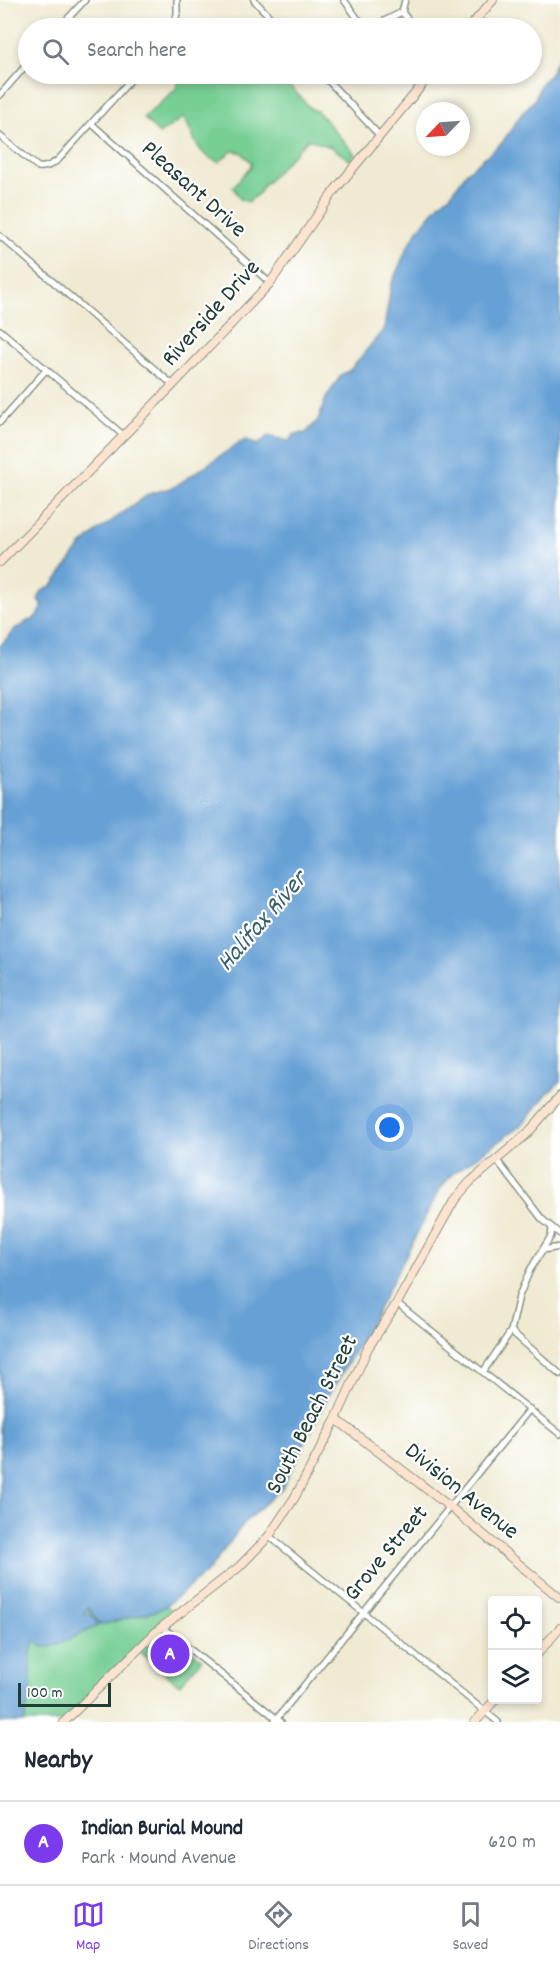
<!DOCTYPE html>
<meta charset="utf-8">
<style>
body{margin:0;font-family:Dekko,sans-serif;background:#f6f6f7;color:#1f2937}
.controls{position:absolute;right:18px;bottom:18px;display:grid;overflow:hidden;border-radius:6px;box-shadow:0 3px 9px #0003}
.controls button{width:54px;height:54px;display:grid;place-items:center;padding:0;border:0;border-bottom:2px solid #e0e1e3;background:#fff;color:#1f2937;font:30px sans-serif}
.compass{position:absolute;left:416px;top:102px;width:54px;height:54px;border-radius:50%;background:#fff;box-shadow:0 3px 9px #0003;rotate:245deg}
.scale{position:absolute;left:18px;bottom:15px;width:93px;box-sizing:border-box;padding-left:6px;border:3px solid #1f3d34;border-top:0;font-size:16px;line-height:21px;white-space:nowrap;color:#1f3d34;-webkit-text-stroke:4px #fff;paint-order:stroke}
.you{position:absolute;left:390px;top:1128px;width:21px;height:21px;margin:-15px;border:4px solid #fff;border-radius:50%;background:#1a73e8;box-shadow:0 0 0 9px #1a73e833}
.badge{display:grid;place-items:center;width:39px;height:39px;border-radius:50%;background:#7c3aed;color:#fff;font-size:20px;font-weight:700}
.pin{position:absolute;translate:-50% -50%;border:3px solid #fff;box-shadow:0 2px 6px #0006}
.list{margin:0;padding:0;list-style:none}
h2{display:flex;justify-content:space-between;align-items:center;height:78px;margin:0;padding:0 24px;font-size:26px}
h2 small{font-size:20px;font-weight:400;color:#747a83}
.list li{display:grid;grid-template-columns:39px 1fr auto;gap:18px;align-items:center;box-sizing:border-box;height:84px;padding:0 24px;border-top:2px solid #e0e1e3}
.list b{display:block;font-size:22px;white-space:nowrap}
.list p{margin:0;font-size:20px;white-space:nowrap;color:#747a83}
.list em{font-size:20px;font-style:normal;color:#747a83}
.icon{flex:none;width:33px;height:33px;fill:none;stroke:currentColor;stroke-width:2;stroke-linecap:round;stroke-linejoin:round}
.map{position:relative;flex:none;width:560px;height:1722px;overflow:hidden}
.search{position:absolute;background:#fff;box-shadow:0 3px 9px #0003;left:18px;right:18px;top:18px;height:66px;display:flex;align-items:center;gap:15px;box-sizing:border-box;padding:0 21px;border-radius:33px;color:#747a83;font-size:22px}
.sheet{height:162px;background:#fff}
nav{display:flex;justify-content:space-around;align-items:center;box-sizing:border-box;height:84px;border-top:2px solid #e0e1e3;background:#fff;font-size:16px;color:#747a83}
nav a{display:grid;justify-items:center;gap:3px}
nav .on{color:#7c3aed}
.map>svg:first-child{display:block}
.green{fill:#77cf94;stroke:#4b8664;stroke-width:1.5}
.water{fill:#66a0d5;stroke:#426e84;stroke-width:1.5}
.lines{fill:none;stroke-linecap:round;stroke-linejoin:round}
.street-casing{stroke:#889483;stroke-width:8}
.secondary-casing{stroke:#889483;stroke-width:10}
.street{stroke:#fff;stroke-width:5}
.secondary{stroke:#fde4d1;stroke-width:8}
.labels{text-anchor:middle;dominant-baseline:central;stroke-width:4.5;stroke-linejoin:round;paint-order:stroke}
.street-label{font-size:24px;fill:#1f3d34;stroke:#fff}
.water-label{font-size:26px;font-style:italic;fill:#38606c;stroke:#fff}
</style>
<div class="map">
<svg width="560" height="1722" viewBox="0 0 560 1722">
<rect width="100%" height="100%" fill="#fff"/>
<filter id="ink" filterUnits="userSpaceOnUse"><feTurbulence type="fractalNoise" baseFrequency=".0167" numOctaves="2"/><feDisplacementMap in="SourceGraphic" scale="12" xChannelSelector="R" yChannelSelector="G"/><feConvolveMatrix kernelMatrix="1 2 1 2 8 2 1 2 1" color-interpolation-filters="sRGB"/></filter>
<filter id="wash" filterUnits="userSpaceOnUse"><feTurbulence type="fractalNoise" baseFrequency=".008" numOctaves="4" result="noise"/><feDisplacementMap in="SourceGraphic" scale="24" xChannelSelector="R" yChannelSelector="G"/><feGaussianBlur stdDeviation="1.35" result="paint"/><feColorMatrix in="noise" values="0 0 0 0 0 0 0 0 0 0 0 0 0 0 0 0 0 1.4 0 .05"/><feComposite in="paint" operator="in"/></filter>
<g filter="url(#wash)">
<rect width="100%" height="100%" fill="#f0ead2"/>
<g class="green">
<path d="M191,74H279L311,109L317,111L355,154L350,160L331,147L308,139L262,187L259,193L248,202L240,199L233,187L251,166V162L241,152L232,151L219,162C196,155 194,136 184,117L159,134L144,118L176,89L178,79L189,78Z"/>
<polygon points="166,1605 177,1616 163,1627 202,1659 179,1685 138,1650 64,1722 24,1722 31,1688 31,1653 34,1639 43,1647 66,1641 98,1626 89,1614 86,1615 84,1612 88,1608 101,1625 159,1610"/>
</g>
<polygon class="water" points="560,53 560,1082 547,1094 522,1125 452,1174 440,1189 369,1327 329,1395 282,1488 244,1523 210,1569 176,1598 159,1610 101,1625 88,1608 84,1612 86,1615 89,1613 99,1625 66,1641 47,1647 43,1647 34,1640 31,1653 31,1688 24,1722 0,1722 0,646 16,628 22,626 27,621 33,620 42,609 42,604 38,600 42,591 52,586 81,546 99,530 149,494 174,487 245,439 257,445 268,436 289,441 295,434 306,433 318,420 326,398 341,375 350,370 384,329 391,285 407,248 418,230 440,203 451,194 467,172 502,143 520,116 535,99 541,83 549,76"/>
</g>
<g filter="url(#ink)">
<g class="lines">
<g class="street-casing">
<g id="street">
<polyline points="254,0 280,28"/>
<polyline points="344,0 358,19 368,25 378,24 402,12"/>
<polyline points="402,12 414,28"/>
<polyline points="402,12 405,0"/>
<polyline points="59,28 85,0"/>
<polyline points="173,28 177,14 177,0"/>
<polyline points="322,74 379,135"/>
<polyline points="0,95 28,63"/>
<polyline points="92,124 270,283"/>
<path d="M0,136L38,167C46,168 51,165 58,160L136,74"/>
<polyline points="0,236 173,385"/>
<polyline points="0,330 123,435"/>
<polyline points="0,422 46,370"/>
<polyline points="496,1159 542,1219 560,1234"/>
<polyline points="543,1250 560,1247"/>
<polyline points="397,1303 560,1434"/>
<polyline points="511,1331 560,1374"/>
<polyline points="483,1372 511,1331 519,1296 530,1270 551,1236 552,1228"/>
<polyline points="269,1536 498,1722"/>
<polyline points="162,1627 281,1722"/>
<polyline points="274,1722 530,1409"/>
</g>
</g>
<g class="secondary-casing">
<g id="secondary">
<polyline points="469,28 493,0"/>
<polyline points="0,562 173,385 270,283 335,190 431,74"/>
<polyline points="336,1419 450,1507 560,1598"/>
<polyline points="538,1653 560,1628"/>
<polyline points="64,1722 157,1631 239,1567 269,1536 295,1497 336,1419 368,1348 397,1303 455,1199 470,1182 527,1134 560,1096"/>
<polyline points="475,1722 495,1700"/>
</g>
</g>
<use href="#street" class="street"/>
<use href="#secondary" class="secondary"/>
</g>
</g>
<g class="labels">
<g class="street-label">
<text transform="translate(193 190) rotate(42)">Pleasant Drive</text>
<text transform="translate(212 314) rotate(-48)">Riverside Drive</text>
<text transform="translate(313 1415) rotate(-63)">South Beach Street</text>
<text transform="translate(461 1492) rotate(39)">Division Avenue</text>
<text transform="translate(387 1554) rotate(-50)">Grove Street</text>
</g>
<g class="water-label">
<text transform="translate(263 922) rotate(-49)">Halifax River</text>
</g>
</g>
</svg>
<div class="controls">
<button><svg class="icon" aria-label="locate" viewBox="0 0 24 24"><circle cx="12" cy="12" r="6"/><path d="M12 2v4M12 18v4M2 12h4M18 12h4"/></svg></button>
<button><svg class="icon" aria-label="layers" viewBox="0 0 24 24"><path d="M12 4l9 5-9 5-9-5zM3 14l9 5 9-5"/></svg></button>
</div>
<svg class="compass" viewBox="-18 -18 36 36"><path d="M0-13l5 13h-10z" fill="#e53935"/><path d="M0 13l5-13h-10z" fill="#747a83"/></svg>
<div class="scale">100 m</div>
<div class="you"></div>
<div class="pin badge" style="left:170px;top:1654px">A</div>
<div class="search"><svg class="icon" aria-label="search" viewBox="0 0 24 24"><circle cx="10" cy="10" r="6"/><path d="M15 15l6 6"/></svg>Search here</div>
</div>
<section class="sheet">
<h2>Nearby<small></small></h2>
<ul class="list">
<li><span class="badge">A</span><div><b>Indian Burial Mound</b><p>Park · Mound Avenue</p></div><em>620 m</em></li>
</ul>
</section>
<nav>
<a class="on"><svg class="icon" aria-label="map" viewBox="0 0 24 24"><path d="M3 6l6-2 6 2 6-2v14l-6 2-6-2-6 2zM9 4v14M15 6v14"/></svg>Map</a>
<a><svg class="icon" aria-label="directions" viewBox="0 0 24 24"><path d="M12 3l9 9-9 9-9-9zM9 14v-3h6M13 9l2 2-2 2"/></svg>Directions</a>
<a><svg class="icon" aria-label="saved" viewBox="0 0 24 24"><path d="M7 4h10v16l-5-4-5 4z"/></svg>Saved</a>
</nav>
